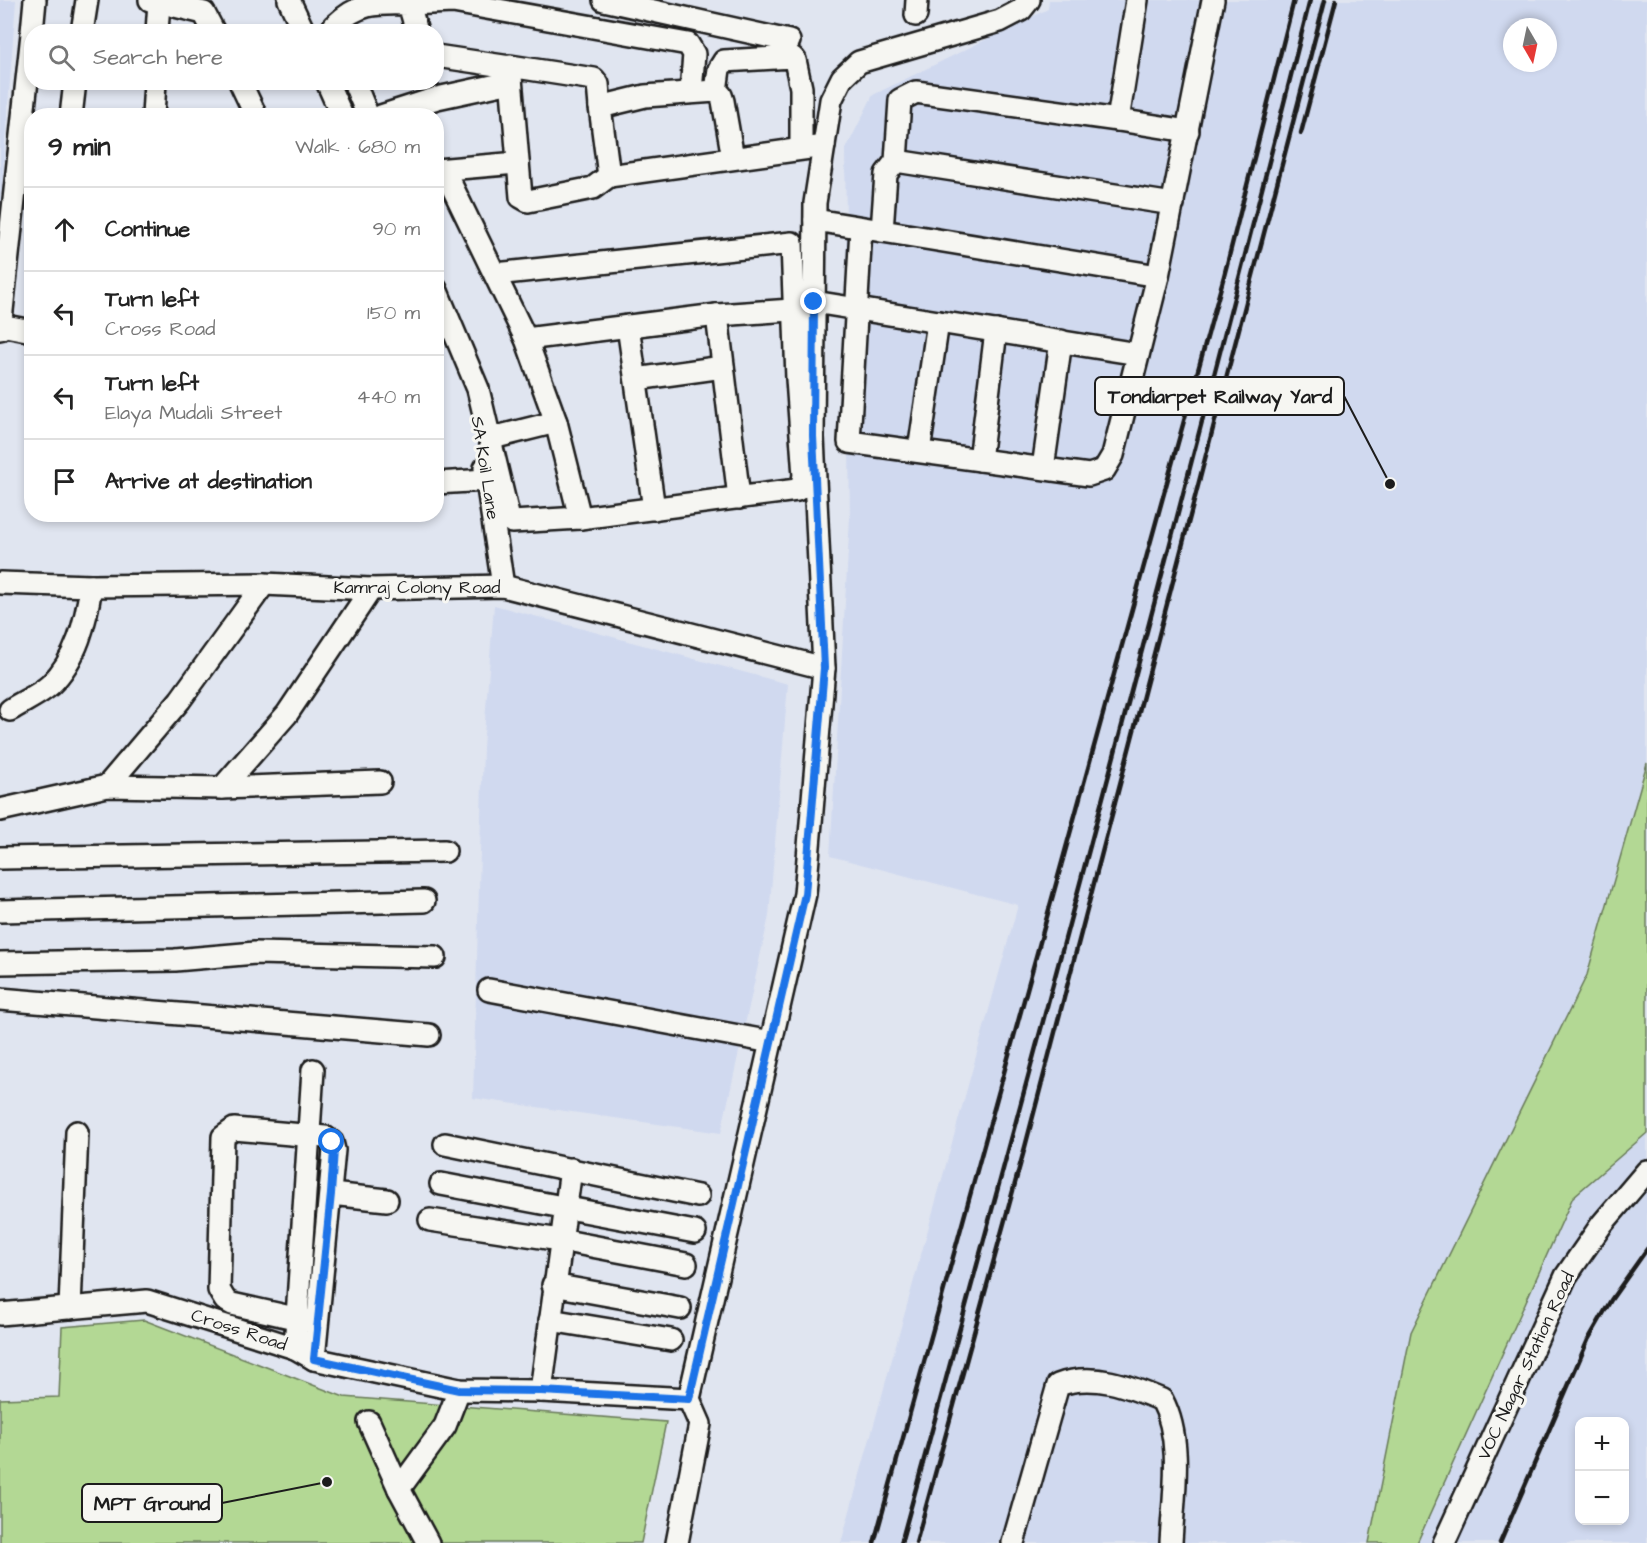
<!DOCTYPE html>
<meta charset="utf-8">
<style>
body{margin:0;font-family:"Architects Daughter",sans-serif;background:#f2f2f2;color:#222}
.controls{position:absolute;right:18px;bottom:18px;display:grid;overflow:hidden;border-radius:12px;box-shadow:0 3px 9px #0003}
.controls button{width:54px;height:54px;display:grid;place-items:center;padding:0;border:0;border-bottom:2px solid #e0e0e0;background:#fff;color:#222;font:30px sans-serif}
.compass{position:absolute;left:1503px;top:18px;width:54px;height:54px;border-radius:50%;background:#fff;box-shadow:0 3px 9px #0003;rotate:171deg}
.stop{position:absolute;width:18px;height:18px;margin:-14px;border:4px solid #1a73e8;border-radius:50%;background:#fff}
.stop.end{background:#1a73e8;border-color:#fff;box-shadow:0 2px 6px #0008}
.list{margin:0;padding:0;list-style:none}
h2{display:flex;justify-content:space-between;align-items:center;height:78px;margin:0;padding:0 24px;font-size:26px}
h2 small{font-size:20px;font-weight:400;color:#767676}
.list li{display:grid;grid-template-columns:39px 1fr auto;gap:18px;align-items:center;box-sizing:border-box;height:84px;padding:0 24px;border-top:2px solid #e0e0e0}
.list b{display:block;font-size:22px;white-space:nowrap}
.list p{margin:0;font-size:20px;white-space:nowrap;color:#767676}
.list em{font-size:20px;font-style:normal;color:#767676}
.icon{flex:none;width:33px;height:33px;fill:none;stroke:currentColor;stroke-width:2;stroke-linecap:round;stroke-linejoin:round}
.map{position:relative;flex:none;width:1647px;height:1543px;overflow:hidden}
.search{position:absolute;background:#fff;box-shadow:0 3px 9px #0003;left:24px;top:24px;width:420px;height:66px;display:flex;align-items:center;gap:15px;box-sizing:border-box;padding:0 21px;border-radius:24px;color:#767676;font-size:22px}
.panel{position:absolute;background:#fff;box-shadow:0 3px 9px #0003;left:24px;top:108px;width:420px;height:414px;border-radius:24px}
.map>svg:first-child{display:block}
.built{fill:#d0d9ef;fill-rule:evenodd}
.green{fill:#b3d894;stroke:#687a58;stroke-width:1.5}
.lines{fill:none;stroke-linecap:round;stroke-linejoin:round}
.minor-casing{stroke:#1c1c1c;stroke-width:26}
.minor{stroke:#f6f6f2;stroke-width:21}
.rail{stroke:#1c1c1c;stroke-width:4.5}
.route{stroke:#1a73e8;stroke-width:8}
.labels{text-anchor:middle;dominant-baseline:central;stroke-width:6;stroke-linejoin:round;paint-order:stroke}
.street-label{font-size:18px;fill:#1c1c1c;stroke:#f6f6f2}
.leader{fill:none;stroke:#1c1c1c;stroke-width:2}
.callout-dot{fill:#1c1c1c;stroke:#f6f6f2;stroke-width:2}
.callout{fill:#f6f6f2;stroke:#1c1c1c;stroke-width:2}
.callout-label{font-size:20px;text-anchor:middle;font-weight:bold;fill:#1c1c1c}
</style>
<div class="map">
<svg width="1647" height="1543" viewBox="0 0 1647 1543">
<rect width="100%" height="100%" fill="#e0e5f0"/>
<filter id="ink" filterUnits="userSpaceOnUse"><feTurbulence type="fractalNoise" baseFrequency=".0167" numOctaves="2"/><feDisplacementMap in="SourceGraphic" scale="12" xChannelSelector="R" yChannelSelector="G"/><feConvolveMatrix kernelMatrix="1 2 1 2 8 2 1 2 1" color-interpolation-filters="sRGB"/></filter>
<g filter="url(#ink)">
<g class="built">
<polygon points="0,0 16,0 0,212"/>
<path d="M1049,0H1647V1543H841L1018,905L830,856L850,518L845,151L873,95L1048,9ZM1512,27H1548V63H1512ZM1580,1422H1624V1520H1580Z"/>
<polygon points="494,605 788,684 769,916 721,1133 473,1098 483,747"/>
</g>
<g class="green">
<polygon points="1647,763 1647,1133 1573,1197 1417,1543 1369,1543 1411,1332 1587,975"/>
<polygon points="144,1320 344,1397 666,1422 641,1543 0,1543 0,1399 59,1397 62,1327"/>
</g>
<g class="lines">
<g class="minor-casing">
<g id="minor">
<polyline points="150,0 204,13 214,32"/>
<polyline points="289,0 304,32"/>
<polyline points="604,0 789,41"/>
<polyline points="409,4 453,2 688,44 694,54 691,92"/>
<polyline points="916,15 917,0"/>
<polyline points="32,32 35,0"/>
<polyline points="82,32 87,0"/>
<polyline points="157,32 159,2"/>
<path d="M334,32V26C359,2 376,3 409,4L417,32"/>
<polyline points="436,56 510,67"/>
<polyline points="240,82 256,116"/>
<polyline points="327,82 342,116"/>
<polyline points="354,82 368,116"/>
<polyline points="716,91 719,69 724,61 792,57 795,60 801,88 801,148"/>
<polyline points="600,107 598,84 594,79 510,66 521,197 528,201 593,188 609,176"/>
<polyline points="71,116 75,82"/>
<polyline points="153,116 155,82"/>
<polyline points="381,116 437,98 511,82"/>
<polyline points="1118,120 1188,131"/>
<polyline points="733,158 723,101 721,95 716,91 645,96 600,107 609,176 824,146"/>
<polyline points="896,161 1173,204"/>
<polyline points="436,170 518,163"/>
<polyline points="444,170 526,339 556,422 580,518"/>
<polyline points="815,220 1158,276"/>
<polyline points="861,228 849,442 1089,475 1104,470 1113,455 1158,276 1213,0"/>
<polyline points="882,231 886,174 896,161 900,100 916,92 1118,120 1137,0"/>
<polyline points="436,289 478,389 509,519 512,522 580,518 797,490 801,487 804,476 797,379 792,243 495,274"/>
<polyline points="814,302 1138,354"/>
<polyline points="717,315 739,498"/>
<polyline points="0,325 32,331"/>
<polyline points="628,326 654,509"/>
<polyline points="0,329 32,34"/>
<polyline points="526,339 717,315 806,309"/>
<polyline points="636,379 723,367"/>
<polyline points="492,438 556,422"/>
<polyline points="919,451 938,322"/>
<polyline points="980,460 996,331"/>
<polyline points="485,468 503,586"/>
<polyline points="1043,468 1061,341"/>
<polyline points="436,483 487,480"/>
<polyline points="0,583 91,586 264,584 371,589 503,586 824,668"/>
<path d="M10,710C22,702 39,695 50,685C77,659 86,621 91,586"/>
<polyline points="107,786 180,700 264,584"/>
<polyline points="222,788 287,714 371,589"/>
<polyline points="0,810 107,786 222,788 380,782"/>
<polyline points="0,858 445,851"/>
<polyline points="0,911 424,901"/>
<polyline points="0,963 175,960 255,953 435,957"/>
<polyline points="489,990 771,1042"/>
<polyline points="0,999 429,1035"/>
<polyline points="445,1144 698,1196"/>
<polyline points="441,1184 695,1232"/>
<polyline points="331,1194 387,1200"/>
<polyline points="430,1220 560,1240 686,1264"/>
<polyline points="553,1285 680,1308"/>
<polyline points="70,1308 77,1132"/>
<polyline points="0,1314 147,1301 295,1348 314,1359 459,1390 541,1391 689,1399"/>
<polyline points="550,1320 671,1340"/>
<polyline points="295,1348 313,1070"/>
<polyline points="314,1359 334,1150 332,1142 325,1137 234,1129 223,1137 219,1290 225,1300 232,1304 317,1323"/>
<polyline points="541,1391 571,1169"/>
<polyline points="369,1422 399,1489"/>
<polyline points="428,1543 399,1489 445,1426 459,1390"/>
<polyline points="677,1543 700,1424 689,1399 805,894 824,668 813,437 815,203 831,100 842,78 859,62 1000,21 1021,10 1029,0"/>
<path d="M1013,1543L1058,1385C1093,1372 1129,1386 1162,1400C1184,1441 1173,1498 1171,1543"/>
<polyline points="1444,1543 1566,1276 1602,1224 1647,1171"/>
</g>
</g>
<use href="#minor" class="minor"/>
<g class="rail">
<polyline points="1301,133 1336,0"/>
<polyline points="874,1543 1224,276 1294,0"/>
<path d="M901,1543C1042,1030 1180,516 1310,0"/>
<polyline points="916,1543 1025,1147 1325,0"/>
<polyline points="1500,1543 1588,1340 1611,1300 1647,1249"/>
</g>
</g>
</g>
<g class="lines" filter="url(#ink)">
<polyline class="route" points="332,1142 334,1150 331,1194 314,1359 459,1390 541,1391 689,1399 805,894 824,668 813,436 814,302"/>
</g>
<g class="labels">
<g class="street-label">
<text transform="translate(485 468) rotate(81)">SA Koil Lane</text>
<text x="417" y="587">Kamraj Colony Road</text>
<text transform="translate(239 1330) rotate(18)">Cross Road</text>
<text transform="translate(1526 1366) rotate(-65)">VOC Nagar Station Road</text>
</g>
</g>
<path class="leader" d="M1390 484L1344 396M327 1482L222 1503"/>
<g class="callout-dot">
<circle cx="1390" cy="484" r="6"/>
<circle cx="327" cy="1482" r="6"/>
</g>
<g class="callout">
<rect x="1095" y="377" width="249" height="38" rx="6"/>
<rect x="82" y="1484" width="140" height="38" rx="6"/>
</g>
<g class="callout-label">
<text x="1220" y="403">Tondiarpet Railway Yard</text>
<text x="152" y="1510">MPT Ground</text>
</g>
</svg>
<div class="controls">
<button>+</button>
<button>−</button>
</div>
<svg class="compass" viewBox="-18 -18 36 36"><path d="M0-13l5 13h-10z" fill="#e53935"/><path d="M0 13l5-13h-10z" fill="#767676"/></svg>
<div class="stop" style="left:332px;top:1142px"></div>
<div class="stop end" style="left:814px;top:302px"></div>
<div class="search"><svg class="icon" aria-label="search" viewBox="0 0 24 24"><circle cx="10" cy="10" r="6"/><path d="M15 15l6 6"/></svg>Search here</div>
<section class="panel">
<h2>9 min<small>Walk · 680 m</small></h2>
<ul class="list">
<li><svg class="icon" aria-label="ahead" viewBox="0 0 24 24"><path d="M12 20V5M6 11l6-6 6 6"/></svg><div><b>Continue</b></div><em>90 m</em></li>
<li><svg class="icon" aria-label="left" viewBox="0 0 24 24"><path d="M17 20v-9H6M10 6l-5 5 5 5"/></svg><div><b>Turn left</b><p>Cross Road</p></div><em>150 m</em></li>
<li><svg class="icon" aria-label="left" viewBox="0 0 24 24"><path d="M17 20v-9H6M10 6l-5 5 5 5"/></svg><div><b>Turn left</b><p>Elaya Mudali Street</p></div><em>440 m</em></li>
<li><svg class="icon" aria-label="arrive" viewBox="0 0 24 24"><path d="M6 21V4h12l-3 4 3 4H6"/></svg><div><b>Arrive at destination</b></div></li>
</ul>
</section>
</div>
